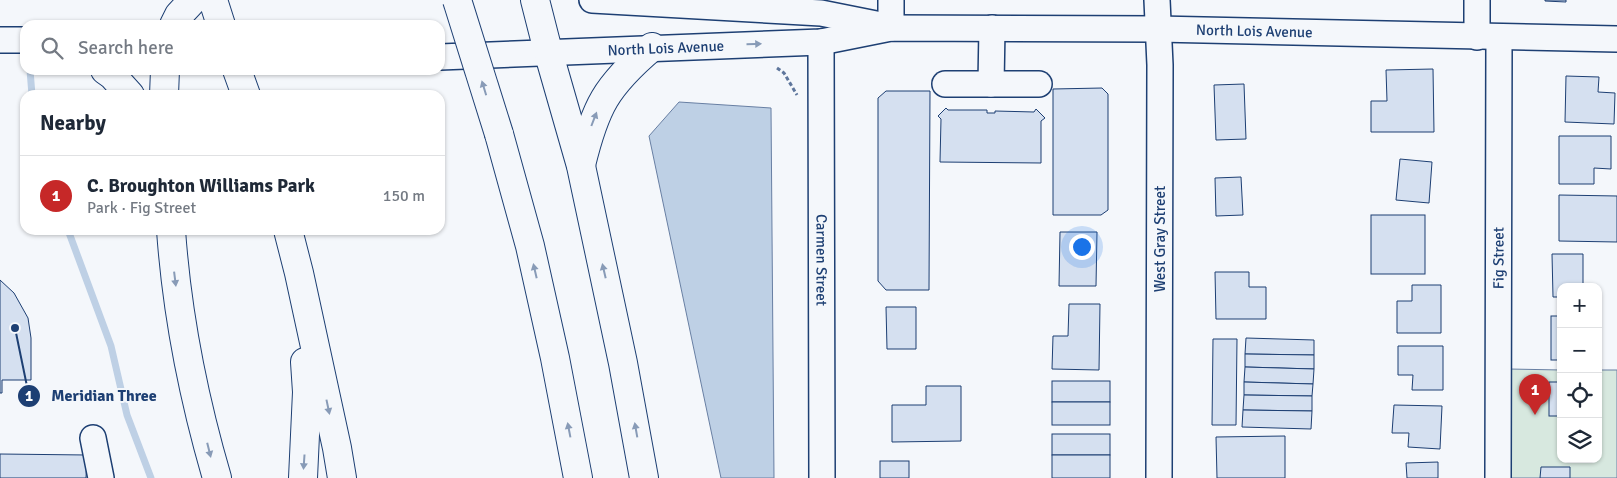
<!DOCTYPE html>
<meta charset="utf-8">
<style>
body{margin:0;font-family:Signika,sans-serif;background:#f6f6f7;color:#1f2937}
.controls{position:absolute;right:15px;bottom:15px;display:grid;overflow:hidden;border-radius:10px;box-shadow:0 1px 4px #0004}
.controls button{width:45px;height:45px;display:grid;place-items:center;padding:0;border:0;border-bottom:1px solid #e0e1e3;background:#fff;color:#1f2937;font:25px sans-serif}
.you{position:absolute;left:1081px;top:246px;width:18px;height:18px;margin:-12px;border:4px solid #fff;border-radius:50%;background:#1a73e8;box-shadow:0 0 0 8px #1a73e833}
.badge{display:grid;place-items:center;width:32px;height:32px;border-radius:50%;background:#c62828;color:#fff;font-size:16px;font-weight:700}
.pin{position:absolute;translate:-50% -41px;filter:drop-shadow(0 1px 2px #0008)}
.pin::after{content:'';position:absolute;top:26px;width:18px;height:15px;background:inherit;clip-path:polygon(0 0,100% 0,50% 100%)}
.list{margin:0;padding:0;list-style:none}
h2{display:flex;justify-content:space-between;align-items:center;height:65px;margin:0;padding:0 20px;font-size:21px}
h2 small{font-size:16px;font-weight:400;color:#747a83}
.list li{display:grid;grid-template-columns:32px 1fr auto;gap:15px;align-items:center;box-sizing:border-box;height:80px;padding:0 20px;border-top:1px solid #e0e1e3}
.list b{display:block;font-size:19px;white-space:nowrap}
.list p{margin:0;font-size:16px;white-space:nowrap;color:#747a83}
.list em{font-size:16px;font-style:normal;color:#747a83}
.icon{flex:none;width:28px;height:28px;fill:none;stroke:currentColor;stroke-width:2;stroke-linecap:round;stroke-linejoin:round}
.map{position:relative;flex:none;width:1617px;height:478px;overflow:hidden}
.search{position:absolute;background:#fff;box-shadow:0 1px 4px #0004;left:20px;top:20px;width:425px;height:55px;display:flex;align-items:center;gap:12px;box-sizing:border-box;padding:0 18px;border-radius:15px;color:#747a83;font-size:19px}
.panel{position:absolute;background:#fff;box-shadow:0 1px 4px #0004;left:20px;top:90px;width:425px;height:145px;border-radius:15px}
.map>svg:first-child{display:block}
.green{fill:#d7e8df;stroke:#687fa3}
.water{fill:#bed0e5;stroke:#687fa3}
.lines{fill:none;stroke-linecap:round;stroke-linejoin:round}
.stream{stroke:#bed0e5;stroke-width:7}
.building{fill:#d5e0f0;stroke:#1d3f73}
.minor-casing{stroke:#1d3f73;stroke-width:28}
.highway-casing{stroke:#1d3f73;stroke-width:30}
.path{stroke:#5e769c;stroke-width:3;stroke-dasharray:4 2.5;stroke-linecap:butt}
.minor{stroke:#f4f7fb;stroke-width:25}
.highway{stroke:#f4f7fb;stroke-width:28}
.highway-bridge-casing{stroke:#1d3f73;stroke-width:30;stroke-linecap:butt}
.highway-bridge{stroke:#f4f7fb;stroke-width:28}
.oneway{fill:#889bb7}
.labels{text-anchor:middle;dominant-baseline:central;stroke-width:4;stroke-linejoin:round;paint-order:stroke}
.street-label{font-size:15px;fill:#1d3f73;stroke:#f4f7fb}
.leader{fill:none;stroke:#1d3f73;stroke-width:2}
.callout-dot{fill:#1d3f73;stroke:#f4f7fb;stroke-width:2}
.mark-label{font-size:15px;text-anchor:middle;font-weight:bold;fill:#fff}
.callout-label{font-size:16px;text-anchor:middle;font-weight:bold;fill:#1d3f73;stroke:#f4f7fb;stroke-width:4;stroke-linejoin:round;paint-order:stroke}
</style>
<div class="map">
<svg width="1617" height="478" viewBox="0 0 1617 478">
<rect width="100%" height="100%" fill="#f4f7fb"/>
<polygon class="green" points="1509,369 1561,370 1561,459 1598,459 1598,370 1617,370 1617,478 1508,478"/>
<polygon class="water" points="679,102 771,108 774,478 721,478 649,136"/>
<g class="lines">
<g class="stream">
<polyline points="30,70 32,95"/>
<polyline points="68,230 111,346 127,415 151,478"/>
</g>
</g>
<g class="building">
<polygon points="1545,0 1566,0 1566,2 1545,1"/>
<polygon points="1433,69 1434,132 1371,132 1371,101 1387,101 1386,70"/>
<polygon points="1566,76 1599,77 1598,92 1615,93 1614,124 1565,122"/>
<polygon points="1244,84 1246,139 1216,140 1214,85"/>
<polygon points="1102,88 1108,94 1108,210 1101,215 1053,215 1053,89"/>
<polygon points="886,91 930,91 929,290 886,290 878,281 878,98"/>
<polygon points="946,108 948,110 987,110 987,113 995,113 995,111 1034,112 1036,109 1045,118 1041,121 1041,163 940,162 941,119 938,116"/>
<polygon points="1559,136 1611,136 1611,169 1594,168 1594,184 1559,184"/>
<polygon points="1400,159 1432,162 1429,203 1396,200"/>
<polygon points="1241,177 1243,215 1216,216 1215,178"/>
<polygon points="1559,195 1617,196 1617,242 1559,241"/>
<rect x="1371" y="215" width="54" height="59"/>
<polygon points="1060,232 1097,232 1096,286 1059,286"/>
<polygon points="1552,254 1583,254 1583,287 1561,287 1561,297 1553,297"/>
<polygon points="1215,272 1249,272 1249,287 1266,287 1266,319 1216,319"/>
<polygon points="0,280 14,293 28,318 31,338 31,380 2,380 2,393 0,393"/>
<polygon points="1412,285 1441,285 1441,333 1397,333 1397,301 1412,301"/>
<polygon points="1069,304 1100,304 1099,370 1052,369 1053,336 1068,336"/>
<polygon points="886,307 916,307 916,349 887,349"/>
<rect x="1551" y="316" width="10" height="44"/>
<polygon points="1246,338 1314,340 1314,355 1245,354"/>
<polygon points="1213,339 1237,339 1236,425 1212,425"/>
<polygon points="1398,346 1443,346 1443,390 1412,390 1413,375 1398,375"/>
<polygon points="1245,354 1314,355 1314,369 1245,367"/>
<polygon points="1245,367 1314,369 1313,384 1244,382"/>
<rect x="1052" y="381" width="58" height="21"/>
<polygon points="1244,382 1313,384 1312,396 1244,395"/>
<rect x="1549" y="382" width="12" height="34"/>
<polygon points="926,386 961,386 961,441 892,442 892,405 926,405"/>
<polygon points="1244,395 1312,396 1312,411 1243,410"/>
<rect x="1052" y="402" width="58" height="23"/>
<polygon points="1394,405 1442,406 1440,449 1408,447 1409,433 1392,433"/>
<polygon points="1243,410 1312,411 1311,429 1242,427"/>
<rect x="1052" y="434" width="58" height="21"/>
<polygon points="1285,436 1285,478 1217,478 1216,437"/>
<polygon points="0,454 87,455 86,478 0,478"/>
<rect x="1052" y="455" width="58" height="23"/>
<rect x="880" y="461" width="29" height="17"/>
<polygon points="1438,462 1438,478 1407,478 1406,463"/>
<polygon points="1541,467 1570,467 1570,478 1540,478"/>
</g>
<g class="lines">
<g class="minor-casing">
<g id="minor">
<polyline points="592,0 821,13 881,25"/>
<polyline points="891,0 891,28"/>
<polyline points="1157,0 1160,65 1159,478"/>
<polyline points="1477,37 1477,0"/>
<polyline points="0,40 25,40"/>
<path id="s1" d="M821,42L822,478"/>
<path id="s2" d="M440,57L821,42L891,28L1158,29L1617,39"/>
<polyline points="945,84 1039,84"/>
<polyline points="991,84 992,28"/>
<polyline points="93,438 101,478"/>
<path id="s3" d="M1498,478L1499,37"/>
</g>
</g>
<g class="highway-casing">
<g id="highway">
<polyline points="213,0 221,25"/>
<polyline points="535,0 548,51 581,166 623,363 644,478"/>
<polyline points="174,25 179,15 193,0"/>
<polyline points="105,70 112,75 130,95"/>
<polyline points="237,70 246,95"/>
<polyline points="164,95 165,70"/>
<polyline points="499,134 530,246 555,358 578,478"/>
<path d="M581,165C595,107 606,86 652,47"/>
<path d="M171,230C177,315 193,396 217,478"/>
<polyline points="288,230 299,273 337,448 342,478"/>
<polyline points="303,478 307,392 305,362"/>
</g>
</g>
<polyline class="path" points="777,68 784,73 797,95"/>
<use href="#minor" class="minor"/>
<use href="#highway" class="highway"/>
<g class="highway-bridge-casing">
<polyline id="highway-bridge" points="457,0 499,134"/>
</g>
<use href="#highway-bridge" class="highway-bridge"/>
</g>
<defs><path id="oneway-solid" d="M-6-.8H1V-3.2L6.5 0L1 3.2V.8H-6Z" transform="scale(1.25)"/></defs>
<g class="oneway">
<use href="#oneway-solid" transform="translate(754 44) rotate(-2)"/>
<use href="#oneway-solid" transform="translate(484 88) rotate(-107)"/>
<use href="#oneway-solid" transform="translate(594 119) rotate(-69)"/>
<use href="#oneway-solid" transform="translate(535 271) rotate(-103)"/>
<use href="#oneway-solid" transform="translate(604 271) rotate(-103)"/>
<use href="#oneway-solid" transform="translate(175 279) rotate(83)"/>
<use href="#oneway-solid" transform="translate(328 407) rotate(78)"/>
<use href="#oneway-solid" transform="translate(569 430) rotate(-101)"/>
<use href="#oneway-solid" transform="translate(636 430) rotate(-100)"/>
<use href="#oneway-solid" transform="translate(209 450) rotate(76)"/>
<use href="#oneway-solid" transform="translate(304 462) rotate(94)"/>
</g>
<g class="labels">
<g class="street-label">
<text stroke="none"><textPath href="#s2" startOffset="816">North Lois Avenue</textPath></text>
<text stroke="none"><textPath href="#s2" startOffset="226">North Lois Avenue</textPath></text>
<text transform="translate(1160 239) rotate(-90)">West Gray Street</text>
<text stroke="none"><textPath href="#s3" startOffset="220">Fig Street</textPath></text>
<text stroke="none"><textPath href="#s1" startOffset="218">Carmen Street</textPath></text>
</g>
</g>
<path class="leader" d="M15 328L29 396"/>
<g class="callout-dot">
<circle cx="15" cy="328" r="5"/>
<circle cx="29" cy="396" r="12"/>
</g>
<g class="mark-label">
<text x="29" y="401">1</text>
</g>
<g class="callout-label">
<text x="104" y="401">Meridian Three</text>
</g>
</svg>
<div class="controls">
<button>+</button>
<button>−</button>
<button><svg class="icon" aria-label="locate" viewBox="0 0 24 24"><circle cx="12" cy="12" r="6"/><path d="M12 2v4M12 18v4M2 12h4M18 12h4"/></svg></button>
<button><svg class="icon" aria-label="layers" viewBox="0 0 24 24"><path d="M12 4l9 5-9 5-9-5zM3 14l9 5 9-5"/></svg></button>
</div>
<div class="you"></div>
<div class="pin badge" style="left:1535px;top:415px">1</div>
<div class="search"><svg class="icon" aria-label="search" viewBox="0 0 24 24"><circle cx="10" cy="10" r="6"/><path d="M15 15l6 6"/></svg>Search here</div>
<section class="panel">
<h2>Nearby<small></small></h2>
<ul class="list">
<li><span class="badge">1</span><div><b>C. Broughton Williams Park</b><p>Park · Fig Street</p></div><em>150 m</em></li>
</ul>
</section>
</div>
